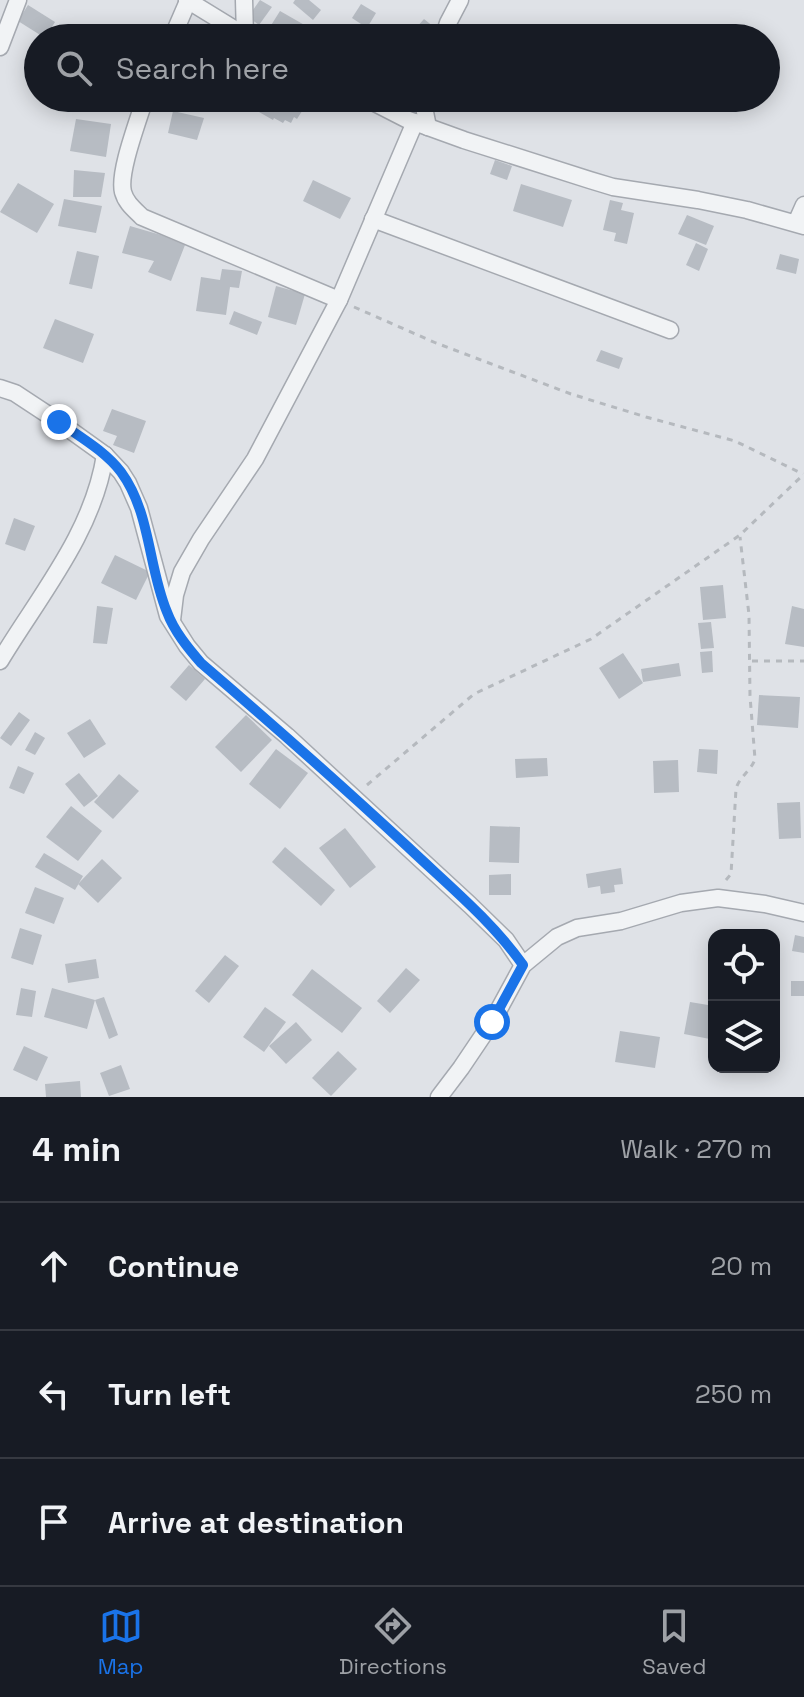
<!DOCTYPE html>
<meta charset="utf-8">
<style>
body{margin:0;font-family:"Space Grotesk",sans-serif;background:#20242c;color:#f1f3f6}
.controls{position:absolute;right:24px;bottom:24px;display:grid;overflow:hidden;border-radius:16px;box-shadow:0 4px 20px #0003}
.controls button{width:72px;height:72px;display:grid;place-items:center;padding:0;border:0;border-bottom:2px solid #363941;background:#171b24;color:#f1f3f6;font:40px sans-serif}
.stop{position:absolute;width:24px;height:24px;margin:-18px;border:6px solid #1a73e8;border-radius:50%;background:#fff}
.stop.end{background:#1a73e8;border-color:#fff;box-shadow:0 2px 8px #0008}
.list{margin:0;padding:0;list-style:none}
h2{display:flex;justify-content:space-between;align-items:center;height:104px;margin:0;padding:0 32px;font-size:34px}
h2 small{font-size:26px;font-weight:400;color:#9ea1a6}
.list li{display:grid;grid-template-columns:52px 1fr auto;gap:24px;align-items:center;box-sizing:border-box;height:128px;padding:0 32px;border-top:2px solid #363941}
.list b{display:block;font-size:30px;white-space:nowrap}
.list em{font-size:26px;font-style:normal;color:#9ea1a6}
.icon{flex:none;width:44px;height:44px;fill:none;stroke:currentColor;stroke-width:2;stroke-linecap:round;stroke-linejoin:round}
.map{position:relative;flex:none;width:804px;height:1097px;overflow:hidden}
.search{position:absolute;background:#171b24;box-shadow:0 4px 20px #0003;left:24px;right:24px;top:24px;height:88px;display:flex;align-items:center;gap:20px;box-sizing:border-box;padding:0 28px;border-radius:44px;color:#9ea1a6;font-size:30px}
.sheet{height:488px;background:#171b24}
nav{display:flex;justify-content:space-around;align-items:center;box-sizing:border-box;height:112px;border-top:2px solid #363941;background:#171b24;font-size:22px;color:#9ea1a6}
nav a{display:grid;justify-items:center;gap:4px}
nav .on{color:#1a73e8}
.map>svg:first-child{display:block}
.building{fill:#b7bcc3}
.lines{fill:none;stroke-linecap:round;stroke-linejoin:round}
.street-casing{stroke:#a5a9b0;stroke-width:19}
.path{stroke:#b5b9be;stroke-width:3;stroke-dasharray:6 6;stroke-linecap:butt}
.street{stroke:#f1f3f5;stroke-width:16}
.route{stroke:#1a73e8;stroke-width:10}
</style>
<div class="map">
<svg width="804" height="1097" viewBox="0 0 804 1097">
<rect width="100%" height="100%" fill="#dfe2e7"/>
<g class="building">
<polygon points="260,0 272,7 259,25 248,17"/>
<polygon points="295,0 309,0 321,10 313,20 293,3"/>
<polygon points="361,4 376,13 367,28 352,18"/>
<polygon points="28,5 55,22 45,38 18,21"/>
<polygon points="280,11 308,27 301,38 270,38 265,35"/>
<polygon points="424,19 439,31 433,38 426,38 415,29"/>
<polygon points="250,98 304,98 299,105 304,108 297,119 294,117 291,123 285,120 283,123 274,118 273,120 259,112 263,106"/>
<polygon points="173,111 204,118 197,140 168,133"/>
<polygon points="76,119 111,124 106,157 70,151"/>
<polygon points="495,160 512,166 507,180 490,174"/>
<polygon points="74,170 105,173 101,197 73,197"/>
<polygon points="313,180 351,198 340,219 303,201"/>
<polygon points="18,183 54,204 37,233 0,212"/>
<polygon points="521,184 572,200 563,227 513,211"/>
<polygon points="64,199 102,206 96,233 58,226"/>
<polygon points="610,200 623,203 621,210 634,213 627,244 614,241 616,233 603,230"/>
<polygon points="687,215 714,226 706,245 678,234"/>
<polygon points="130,226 161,235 185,245 171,281 148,272 154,261 122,253"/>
<polygon points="696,243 708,249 699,271 686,265"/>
<polygon points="77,251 99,256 92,289 69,284"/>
<polygon points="780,254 799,259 796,274 776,269"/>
<polygon points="222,269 242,271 239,288 230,287 226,315 196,311 201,277 220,280"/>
<polygon points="276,286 305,294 296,325 268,317"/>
<polygon points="234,311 262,322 257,335 229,324"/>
<polygon points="55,319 94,334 83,363 43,348"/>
<polygon points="601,350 623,358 619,369 596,361"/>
<polygon points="112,409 146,421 134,453 113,445 117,436 103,431"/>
<polygon points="14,518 35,526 25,551 5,544"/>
<polygon points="115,555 150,572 136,600 101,583"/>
<polygon points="723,585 726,618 703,620 700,587"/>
<polygon points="97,606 113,608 107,644 93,643"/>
<polygon points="792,606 804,609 804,647 785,644"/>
<polygon points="711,622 714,648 701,649 698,623"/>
<polygon points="712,651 713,672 702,673 700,652"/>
<polygon points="623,653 643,683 619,699 599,668"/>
<polygon points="679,663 681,676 643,682 641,669"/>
<polygon points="189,665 205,679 186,701 170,687"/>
<polygon points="759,695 800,697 798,728 757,725"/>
<polygon points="19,712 30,720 11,746 0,738"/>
<polygon points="246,715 272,740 241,772 215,747"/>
<polygon points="90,719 106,744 84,758 67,733"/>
<polygon points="35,732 45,738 35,755 25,750"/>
<polygon points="276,749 308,773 280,809 249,784"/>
<polygon points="699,749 718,750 717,774 697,772"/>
<polygon points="547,758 548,776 516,778 515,759"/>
<polygon points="678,760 679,792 654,793 653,761"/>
<polygon points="18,766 34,773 24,794 9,788"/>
<polygon points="79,773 98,796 84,807 65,784"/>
<polygon points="119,774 139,791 113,819 94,802"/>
<polygon points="800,802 801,838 779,839 777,803"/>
<polygon points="71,806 102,831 78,861 46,837"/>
<polygon points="490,826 520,827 519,863 489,862"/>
<polygon points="345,828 376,867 350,888 319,848"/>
<polygon points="285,847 335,890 321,906 272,862"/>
<polygon points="44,853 83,876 75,890 35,867"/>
<polygon points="102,859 122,878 98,903 78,884"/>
<polygon points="621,868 623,884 614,885 615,892 601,894 600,886 588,888 586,874"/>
<polygon points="511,874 511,895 489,895 489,875"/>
<polygon points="35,887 64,898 54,924 25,913"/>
<polygon points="20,928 42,935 33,965 11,958"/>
<polygon points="795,935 804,937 804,953 792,951"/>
<polygon points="225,955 239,966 209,1003 195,991"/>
<polygon points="96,959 99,978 68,983 65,964"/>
<polygon points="406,968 420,980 390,1013 377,1001"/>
<polygon points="312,969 362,1008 342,1033 292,995"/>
<rect x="791" y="981" width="13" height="15"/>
<polygon points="21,988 36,991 32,1017 16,1015"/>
<polygon points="52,988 95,1000 104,997 118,1035 109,1039 95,1000 87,1029 44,1017"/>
<polygon points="690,1002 714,1006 710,1039 684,1034"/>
<polygon points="265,1007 286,1022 264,1052 243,1037"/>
<polygon points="296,1022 312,1040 286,1064 269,1046"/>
<polygon points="620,1031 660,1037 655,1068 615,1062"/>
<polygon points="24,1046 48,1057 37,1081 13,1070"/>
<polygon points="338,1051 357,1069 331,1096 312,1078"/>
<polygon points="121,1065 130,1089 109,1096 100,1073"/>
<polygon points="80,1081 81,1097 46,1097 45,1084"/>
</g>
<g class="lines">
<g class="street-casing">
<g id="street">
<polyline points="187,0 249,38"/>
<polyline points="244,0 245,36"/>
<polyline points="172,38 188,1"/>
<polyline points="443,38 448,23 460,0"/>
<polyline points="0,47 18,0"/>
<path d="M145,98C139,119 118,172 123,192C126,203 134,209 142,217L339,300"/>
<polyline points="365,98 406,119 464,140 590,180 613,187 698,200 747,210 804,226"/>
<polyline points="427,98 425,112 428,127"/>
<polyline points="373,219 670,330"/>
<polyline points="796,223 804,205"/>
<polyline points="0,388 15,393 59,422 105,455 121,472 128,483 139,508 168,616 187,646 201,663 287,736 470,905 506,940 523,965"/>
<polyline points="172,620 175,595 182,572 201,539 255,459 339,300 415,122"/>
<path d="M0,661C39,596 93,533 105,455"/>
<polyline points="439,1097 461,1068 492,1022 523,965 557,937 577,928 621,921 681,903 718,898 765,904 804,913"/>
</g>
</g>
<g class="path">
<polyline points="354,307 436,343 571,394 646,417 735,441 803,474"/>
<polyline points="752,661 804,661"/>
<polyline points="367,785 474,694 591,639 740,535 804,474"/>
<path d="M726,880L731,874L736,789C739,777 751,771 755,759L750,696L749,615L740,537"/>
</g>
<use href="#street" class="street"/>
</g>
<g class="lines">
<path class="route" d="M59,422C80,437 105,451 121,472C151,513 148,567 167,612C174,631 188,648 201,663C271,723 340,784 408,847C448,885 491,920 523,965L492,1022"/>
</g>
</svg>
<div class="controls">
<button><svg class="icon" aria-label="locate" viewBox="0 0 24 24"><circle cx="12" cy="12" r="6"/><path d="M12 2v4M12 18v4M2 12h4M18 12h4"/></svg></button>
<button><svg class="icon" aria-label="layers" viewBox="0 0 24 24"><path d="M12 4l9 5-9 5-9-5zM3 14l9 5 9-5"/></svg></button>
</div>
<div class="stop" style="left:492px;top:1022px"></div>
<div class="stop end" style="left:59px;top:422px"></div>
<div class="search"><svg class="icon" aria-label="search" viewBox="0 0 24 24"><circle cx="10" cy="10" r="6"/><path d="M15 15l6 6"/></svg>Search here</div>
</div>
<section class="sheet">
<h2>4 min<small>Walk · 270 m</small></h2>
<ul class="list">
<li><svg class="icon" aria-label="ahead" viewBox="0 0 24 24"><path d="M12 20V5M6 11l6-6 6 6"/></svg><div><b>Continue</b></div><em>20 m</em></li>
<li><svg class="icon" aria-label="left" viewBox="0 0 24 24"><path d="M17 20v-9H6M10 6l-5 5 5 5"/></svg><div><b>Turn left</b></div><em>250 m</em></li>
<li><svg class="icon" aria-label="arrive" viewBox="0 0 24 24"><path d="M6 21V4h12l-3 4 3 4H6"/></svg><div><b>Arrive at destination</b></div></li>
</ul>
</section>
<nav>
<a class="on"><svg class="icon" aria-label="map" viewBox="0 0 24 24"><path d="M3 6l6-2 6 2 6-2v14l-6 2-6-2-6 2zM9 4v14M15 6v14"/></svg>Map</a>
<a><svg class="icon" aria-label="directions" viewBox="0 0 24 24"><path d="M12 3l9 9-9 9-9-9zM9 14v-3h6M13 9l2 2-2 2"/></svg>Directions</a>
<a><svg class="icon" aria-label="saved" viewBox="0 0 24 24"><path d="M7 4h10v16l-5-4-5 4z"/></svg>Saved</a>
</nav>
